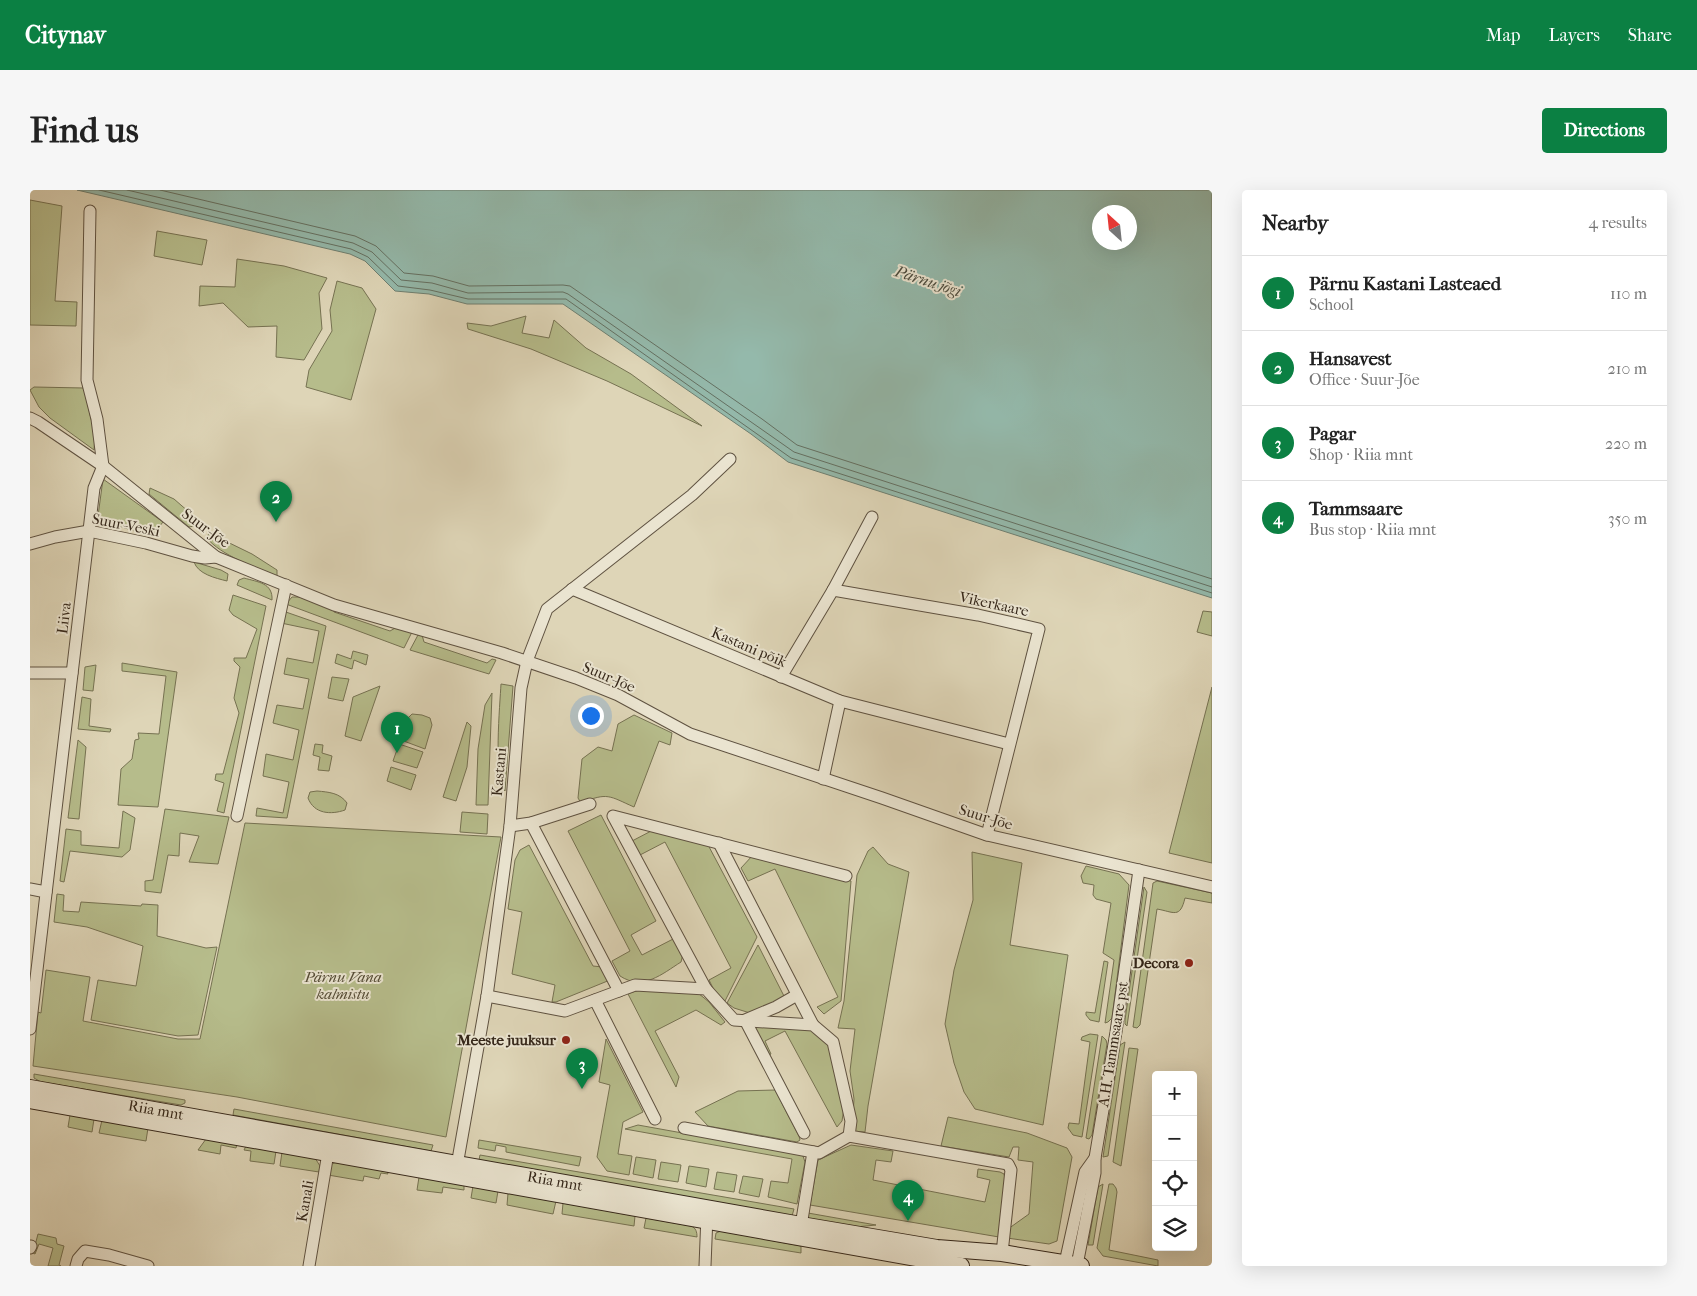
<!DOCTYPE html>
<meta charset="utf-8">
<style>
body{margin:0;font-family:"IM FELL French Canon",serif;background:#f6f6f6;color:#222}
.controls{position:absolute;right:15px;bottom:15px;display:grid;overflow:hidden;border-radius:5px;box-shadow:0 5px 20px #0002}
.controls button{width:45px;height:45px;display:grid;place-items:center;padding:0;border:0;border-bottom:1px solid #e0e0e0;background:#fff;color:#222;font:25px sans-serif}
.compass{position:absolute;left:1062px;top:15px;width:45px;height:45px;border-radius:50%;background:#fff;box-shadow:0 5px 20px #0002;rotate:333deg}
.you{position:absolute;left:560px;top:525px;width:18px;height:18px;margin:-12px;border:4px solid #fff;border-radius:50%;background:#1a73e8;box-shadow:0 0 0 8px #1a73e833}
.badge{display:grid;place-items:center;width:32px;height:32px;border-radius:50%;background:#0b8043;color:#fff;font-size:16px;font-weight:700}
.pin{position:absolute;translate:-50% -41px;filter:drop-shadow(0 1px 2px #0008)}
.pin::after{content:'';position:absolute;top:26px;width:18px;height:15px;background:inherit;clip-path:polygon(0 0,100% 0,50% 100%)}
.list{margin:0;padding:0;list-style:none}
h2{display:flex;justify-content:space-between;align-items:center;height:65px;margin:0;padding:0 20px;font-size:21px}
h2 small{font-size:16px;font-weight:400;color:#767676}
.list li{display:grid;grid-template-columns:32px 1fr auto;gap:15px;align-items:center;box-sizing:border-box;height:75px;padding:0 20px;border-top:1px solid #e0e0e0}
.list b{display:block;font-size:19px;white-space:nowrap}
.list p{margin:0;font-size:16px;white-space:nowrap;color:#767676}
.list em{font-size:16px;font-style:normal;color:#767676}
.icon{flex:none;width:28px;height:28px;fill:none;stroke:currentColor;stroke-width:2;stroke-linecap:round;stroke-linejoin:round}
.map{position:relative;flex:none;width:1182px;height:1076px;overflow:hidden;border-radius:5px}
header{display:flex;align-items:center;gap:30px;box-sizing:border-box;height:70px;padding:0 25px;background:#0b8043;color:#fff}
header strong{font-size:24px}
nav{display:flex;gap:28px;margin-inline-start:auto;font-size:18px}
.intro{display:flex;align-items:center;justify-content:space-between;box-sizing:border-box;height:120px;padding:0 30px}
h1{margin:0;font-size:35px}
.button{padding:12px 22px;border-radius:5px;background:#0b8043;color:#fff;font-size:18px;font-weight:700}
main{display:flex;gap:30px;padding:0 30px}
aside{flex:1;background:#fff;border-radius:5px;box-shadow:0 5px 20px #0002}
.map>svg:first-child{display:block}
.green{fill:#b6bc8b;stroke:#767252}
.water{fill:#94b9ab;stroke:#6e7f71;fill-rule:evenodd}
.lines{fill:none;stroke-linecap:round;stroke-linejoin:round}
.shore{stroke:#647062;stroke-width:1}
.street-casing{stroke:#5f5241;stroke-width:13}
.secondary-casing{stroke:#35271a;stroke-width:18}
.street{stroke:#eae4d0;stroke-width:11}
.secondary{stroke:#eae4d0;stroke-width:16}
.poi-dot{fill:#8f2418;stroke:#eae4d0;stroke-width:2}
.labels{text-anchor:middle;dominant-baseline:central;stroke-width:4;stroke-linejoin:round;paint-order:stroke}
.street-label{font-size:15px;fill:#35271a;stroke:#eae4d0}
.poi-label{font-size:15px;font-weight:bold;fill:#35271a;stroke:#eae4d0;text-anchor:end}
.park-label{font-size:15px;font-style:italic;fill:#554c36;stroke:#eae4d0}
.water-label{font-size:16px;font-style:italic;fill:#4d4c3e;stroke:#eae4d0}
</style>
<header>
<strong>Citynav</strong>
<nav><a>Map</a><a>Layers</a><a>Share</a></nav>
</header>
<div class="intro"><h1>Find us</h1><a class="button">Directions</a></div>
<main>
<div class="map">
<svg width="1182" height="1076" viewBox="0 0 1182 1076">
<rect width="100%" height="100%" fill="#ded5b7"/>
<filter id="stains"><feTurbulence type="fractalNoise" baseFrequency=".004" numOctaves="4"/><feColorMatrix values="0 0 0 0 .2 0 0 0 0 .09 0 0 0 0 .02 0 0 0 .5 -.17"/></filter>
<radialGradient id="worn" r=".72"><stop offset=".6" stop-color="#630" stop-opacity="0"/><stop offset="1" stop-color="#630" stop-opacity=".3"/></radialGradient>
<g class="green">
<polygon points="0,10 32,16 25,111 47,112 46,136 0,135"/>
<polygon points="127,41 177,50 172,75 124,66"/>
<polygon points="207,69 254,76 297,88 289,103 292,139 274,170 246,167 247,136 218,137 193,113 169,116 170,96 205,97"/>
<polygon points="307,91 332,98 346,119 321,210 276,197 279,180 302,141 300,120"/>
<polygon points="496,126 492,143 519,148 524,130 556,158 601,184 672,236 577,191 501,159 438,139 437,133 461,136"/>
<polygon points="4,197 54,198 65,246 64,260 20,228 9,217 0,200"/>
<polygon points="73,289 133,332 124,343 117,345 70,330 68,326"/>
<polygon points="120,298 144,309 167,329 164,336 159,337 119,304"/>
<path d="M179,343L222,364L247,380V386C227,378 190,365 177,348Z"/>
<path d="M164,372L191,380L198,384L197,391C185,388 168,384 164,372Z"/>
<path d="M214,388C228,392 243,393 242,410L207,395L209,390Z"/>
<polygon points="203,405 236,416 194,623 187,621 194,593 185,590 186,584 193,584 209,523 204,508 210,477 204,471 204,468 216,468 227,439 203,425 199,420"/>
<polygon points="262,407 269,407 302,416 304,422 360,441 367,437 382,442 374,458 256,414"/>
<polygon points="253,421 296,436 257,628 226,626 227,618 253,623 259,592 233,586 236,564 263,570 269,540 243,533 247,515 273,519 279,489 254,484 257,468 283,473 289,441 251,433"/>
<polygon points="1173,421 1182,422 1182,446 1167,442"/>
<polygon points="388,445 392,445 394,452 457,473 462,469 466,470 459,484 380,460"/>
<polygon points="323,461 338,465 336,475 324,470 322,479 305,473 307,464 321,469"/>
<polygon points="92,473 147,482 128,617 88,615 91,579 102,569 105,550 109,549 108,543 129,544 136,486 92,481"/>
<polygon points="66,475 63,501 53,500 55,477"/>
<polygon points="302,487 319,489 313,511 298,508"/>
<path d="M471,494L483,496L475,601C463,591 470,513 471,494Z"/>
<polygon points="350,496 331,551 315,546 323,507"/>
<polygon points="1182,497 1182,673 1139,663"/>
<polygon points="462,503 458,615 446,615 448,559 455,515"/>
<polygon points="52,507 61,509 59,536 81,539 80,542 48,539"/>
<polygon points="382,524 392,525 400,528 402,535 395,559 371,550 378,528"/>
<path d="M604,525L642,543L640,555L629,551L604,617C579,606 578,602 551,613L548,608L552,569L568,557L582,561L588,534Z"/>
<polygon points="437,532 441,536 437,577 426,611 413,607"/>
<polygon points="48,550 56,557 49,629 38,628"/>
<polygon points="285,554 293,555 292,563 302,566 299,581 288,580 290,567 283,565"/>
<polygon points="369,554 393,562 387,578 363,571"/>
<polygon points="361,577 386,585 381,600 357,591"/>
<path d="M287,601C299,602 310,603 317,613L315,620C301,625 284,624 278,608L280,602Z"/>
<polygon points="135,619 199,627 188,674 159,672 169,646 150,643 149,666 138,665 131,703 115,701 115,691 123,690"/>
<polygon points="93,621 105,628 100,660 92,667 40,661 34,692 30,691 36,639 51,641 51,655 89,658"/>
<polygon points="432,622 458,624 457,644 430,642"/>
<path d="M571,625L626,731L601,745L612,765L645,748L653,764L651,772C632,784 613,801 590,786L582,771L600,761L538,641Z"/>
<polygon points="215,633 471,647 416,947 207,907 3,876 8,822 11,823 16,780 60,787 53,831 148,849 170,849"/>
<polygon points="625,639 677,653 727,747 695,811 684,800 679,790 701,778 635,652 610,665 602,651"/>
<polygon points="499,655 563,776 573,777 580,790 526,812 522,812 525,795 482,784 492,722 478,719 485,670 490,660"/>
<polygon points="843,657 858,674 879,682 838,916 835,942 822,941 824,909 820,881 825,839 808,838 814,811 827,685 838,661"/>
<polygon points="942,662 992,673 980,755 1038,765 1013,935 945,919 934,902 924,873 915,834 924,780 943,710"/>
<polygon points="723,665 821,691 811,811 794,824 787,817 808,807 745,679 718,691 711,678"/>
<polygon points="1056,676 1089,684 1099,695 1082,828 1078,832 1075,833 1084,770 1073,763 1081,713 1066,709 1063,705 1064,695 1053,693 1051,686"/>
<path d="M1127,691L1182,703V713L1155,708C1150,729 1144,722 1127,719L1110,835L1107,838L1103,837L1123,693Z"/>
<polygon points="1114,697 1117,702 1097,836 1095,834 1095,830"/>
<polygon points="27,704 34,705 33,721 49,722 51,712 111,716 112,714 128,715 127,746 176,758 187,757 168,845 148,846 61,830 68,790 106,796 113,756 57,737 24,732"/>
<polygon points="728,755 755,808 720,823 704,818 697,813"/>
<polygon points="1074,771 1078,772 1069,832 1060,830 1056,825 1056,822 1065,823"/>
<polygon points="609,800 668,803 679,812 695,832 691,835 666,820 625,841 649,887 646,897 598,804"/>
<polygon points="721,835 781,840 800,854 815,912 812,931 807,937 755,841 735,851 741,864 737,866"/>
<polygon points="1060,844 1068,845 1052,947 1043,945 1038,938 1039,933 1049,934 1060,852 1051,850 1052,847"/>
<polygon points="1072,846 1076,850 1077,854 1062,945 1059,949 1056,948"/>
<polygon points="576,849 613,922 593,932 588,964 602,966 599,985 577,981 567,967 580,895 569,892"/>
<polygon points="1095,852 1078,966 1073,967 1090,855"/>
<polygon points="1099,858 1108,859 1091,976 1083,972"/>
<polygon points="4,884 155,910 155,913 151,915 11,892 4,888"/>
<polygon points="745,900 769,946 770,950 767,952 678,936 665,922 708,901"/>
<polygon points="204,919 403,955 401,961 203,925"/>
<polygon points="40,925 64,929 62,942 38,937"/>
<polygon points="918,927 997,943 1037,958 1042,967 1027,1051 1019,1054 977,1048 978,1039 999,1024 1003,972 988,970 989,957 983,957 979,967 911,956"/>
<polygon points="72,930 118,938 116,951 69,943"/>
<polygon points="608,935 769,964 773,966 775,972 767,1014 738,1007 741,991 758,993 762,969 595,939"/>
<polygon points="176,949 207,954 206,958 191,955 190,964 168,960"/>
<polygon points="449,950 551,967 549,976 476,962 476,957 466,955 465,961 448,958"/>
<polygon points="821,955 863,961 861,972 846,970 843,990 955,1012 960,990 947,987 948,979 970,982 974,984 975,988 969,1047 780,1015 788,970"/>
<polygon points="216,956 246,961 244,974 220,971 221,961 214,960"/>
<polygon points="252,962 285,968 290,976 289,982 250,976"/>
<polygon points="450,965 764,1019 762,1026 449,970"/>
<polygon points="606,967 626,970 623,988 603,984"/>
<polygon points="306,972 357,981 358,984 351,983 349,989 334,986 333,991 298,985 300,975"/>
<polygon points="631,972 651,975 648,992 628,989"/>
<polygon points="659,976 679,979 676,997 656,993"/>
<polygon points="687,982 707,985 704,1002 684,999"/>
<polygon points="713,986 733,989 729,1007 709,1003"/>
<polygon points="389,987 434,995 434,1000 413,997 412,1003 387,1000"/>
<polygon points="1073,994 1063,1055 1058,1055 1068,997"/>
<polygon points="1079,994 1083,994 1086,998 1087,1002 1079,1060 1128,1070 1128,1076 1073,1066 1067,1058"/>
<polygon points="443,996 468,1001 466,1013 441,1008"/>
<polygon points="478,1003 526,1011 523,1024 477,1015"/>
<polygon points="533,1013 605,1026 604,1036 532,1024"/>
<polygon points="778,1023 846,1035 826,1037 777,1028"/>
<path d="M616,1028L661,1036C666,1038 667,1042 667,1047L614,1038Z"/>
<polygon points="691,1041 771,1056 771,1063 685,1049 686,1043"/>
<polygon points="8,1044 26,1048 27,1054 34,1056 29,1075 31,1076 18,1076 23,1058 9,1054 5,1064 3,1063"/>
</g>
<path class="water" d="M47,0H1182V408L758,272L721,244L533,114H437L399,104L365,101L335,71L320,64ZM1070,22H1100V52H1070Z"/>
<g class="lines">
<g class="shore">
<polyline points="69,0 321,59 338,67 368,96 400,100 438,109 536,109 761,268 1182,403"/>
<polyline points="97,0 323,53 342,62 371,90 402,93 438,103 533,102 538,104 764,262 1182,397"/>
<polyline points="130,0 325,46 346,56 374,83 403,86 439,96 533,95 540,96 732,229 767,255 1182,389"/>
</g>
<g class="street-casing">
<g id="street">
<polyline points="0,228 8,232 73,276 186,367 304,415 472,463 546,488 588,505 660,544 852,608 957,645 1182,697"/>
<polyline points="0,354 25,347 59,341 116,353 162,366 175,368 186,367"/>
<polyline points="542,399 810,511 979,554"/>
<polyline points="803,400 948,425 1009,439 957,645"/>
<polyline points="0,483 42,483"/>
<polyline points="751,487 803,400 842,327"/>
<polyline points="793,589 810,511"/>
<polyline points="207,626 256,395"/>
<polyline points="501,633 589,801"/>
<polyline points="480,636 501,633 560,614"/>
<polyline points="689,653 783,835"/>
<polyline points="0,699 16,702"/>
<polyline points="676,799 583,626 816,686"/>
<polyline points="767,805 746,817 715,830 774,943"/>
<polyline points="457,806 535,821 605,795 676,799 704,830 783,835 803,852 821,931 819,946 978,974 981,980 972,1063"/>
<polyline points="565,810 625,929"/>
<polyline points="0,839 64,298 73,276 67,229 57,190 60,21"/>
<polyline points="654,938 789,963 819,946"/>
<polyline points="426,981 457,806 480,636 491,498 497,471 517,419 662,305 700,269"/>
<polyline points="770,1042 783,962"/>
<polyline points="0,1058 1,1056"/>
<polyline points="1035,1073 1055,982 1065,968"/>
<polyline points="1047,1075 1065,983 1065,968 1086,842 1109,680"/>
<polyline points="46,1076 48,1069 55,1061 79,1065 118,1076"/>
<polyline points="279,1076 299,957"/>
<polyline points="675,1076 677,1025"/>
</g>
</g>
<g class="secondary-casing">
<g id="secondary">
<polyline points="0,898 771,1035 907,1058 972,1063 1051,1076"/>
<polyline points="0,910 931,1076"/>
</g>
</g>
<use href="#street" class="street"/>
<use href="#secondary" class="secondary"/>
</g>
<g class="poi-dot">
<circle cx="1159" cy="773" r="5"/>
<circle cx="536" cy="850" r="5"/>
</g>
<g class="labels">
<g class="street-label">
<text transform="translate(96 335) rotate(11)">Suur-Veski</text>
<text transform="translate(176 338) rotate(36)">Suur-Jõe</text>
<text transform="translate(964 414) rotate(12)">Vikerkaare</text>
<text transform="translate(34 428) rotate(-83)">Liiva</text>
<text transform="translate(719 457) rotate(23)">Kastani põik</text>
<text transform="translate(579 487) rotate(23)">Suur-Jõe</text>
<text transform="translate(469 582) rotate(-85)">Kastani</text>
<text transform="translate(956 627) rotate(17)">Suur-Jõe</text>
<text transform="translate(1083 854) rotate(-81)">A.H. Tammsaare pst</text>
<text transform="translate(126 920) rotate(10)">Riia mnt</text>
<text transform="translate(525 991) rotate(10)">Riia mnt</text>
<text transform="translate(275 1011) rotate(-80)">Kanali</text>
</g>
<g class="poi-label">
<text x="1149" y="773">Decora</text>
<text x="526" y="850">Meeste juuksur</text>
</g>
<g class="park-label">
<text x="313" y="787">Pärnu Vana<tspan x="313" dy="17">kalmistu</tspan></text>
</g>
<g class="water-label">
<text transform="translate(898 91) rotate(18)">Pärnu jõgi</text>
</g>
</g>
<rect width="100%" height="100%" filter="url(#stains)"/>
<rect width="100%" height="100%" fill="url(#worn)"/>
</svg>
<div class="controls">
<button>+</button>
<button>−</button>
<button><svg class="icon" aria-label="locate" viewBox="0 0 24 24"><circle cx="12" cy="12" r="6"/><path d="M12 2v4M12 18v4M2 12h4M18 12h4"/></svg></button>
<button><svg class="icon" aria-label="layers" viewBox="0 0 24 24"><path d="M12 4l9 5-9 5-9-5zM3 14l9 5 9-5"/></svg></button>
</div>
<svg class="compass" viewBox="-18 -18 36 36"><path d="M0-13l5 13h-10z" fill="#e53935"/><path d="M0 13l5-13h-10z" fill="#767676"/></svg>
<div class="you"></div>
<div class="pin badge" style="left:367px;top:563px">1</div>
<div class="pin badge" style="left:246px;top:332px">2</div>
<div class="pin badge" style="left:552px;top:899px">3</div>
<div class="pin badge" style="left:878px;top:1031px">4</div>
</div>
<aside>
<h2>Nearby<small>4 results</small></h2>
<ul class="list">
<li><span class="badge">1</span><div><b>Pärnu Kastani Lasteaed</b><p>School</p></div><em>110 m</em></li>
<li><span class="badge">2</span><div><b>Hansavest</b><p>Office · Suur-Jõe</p></div><em>210 m</em></li>
<li><span class="badge">3</span><div><b>Pagar</b><p>Shop · Riia mnt</p></div><em>220 m</em></li>
<li><span class="badge">4</span><div><b>Tammsaare</b><p>Bus stop · Riia mnt</p></div><em>350 m</em></li>
</ul>
</aside>
</main>
